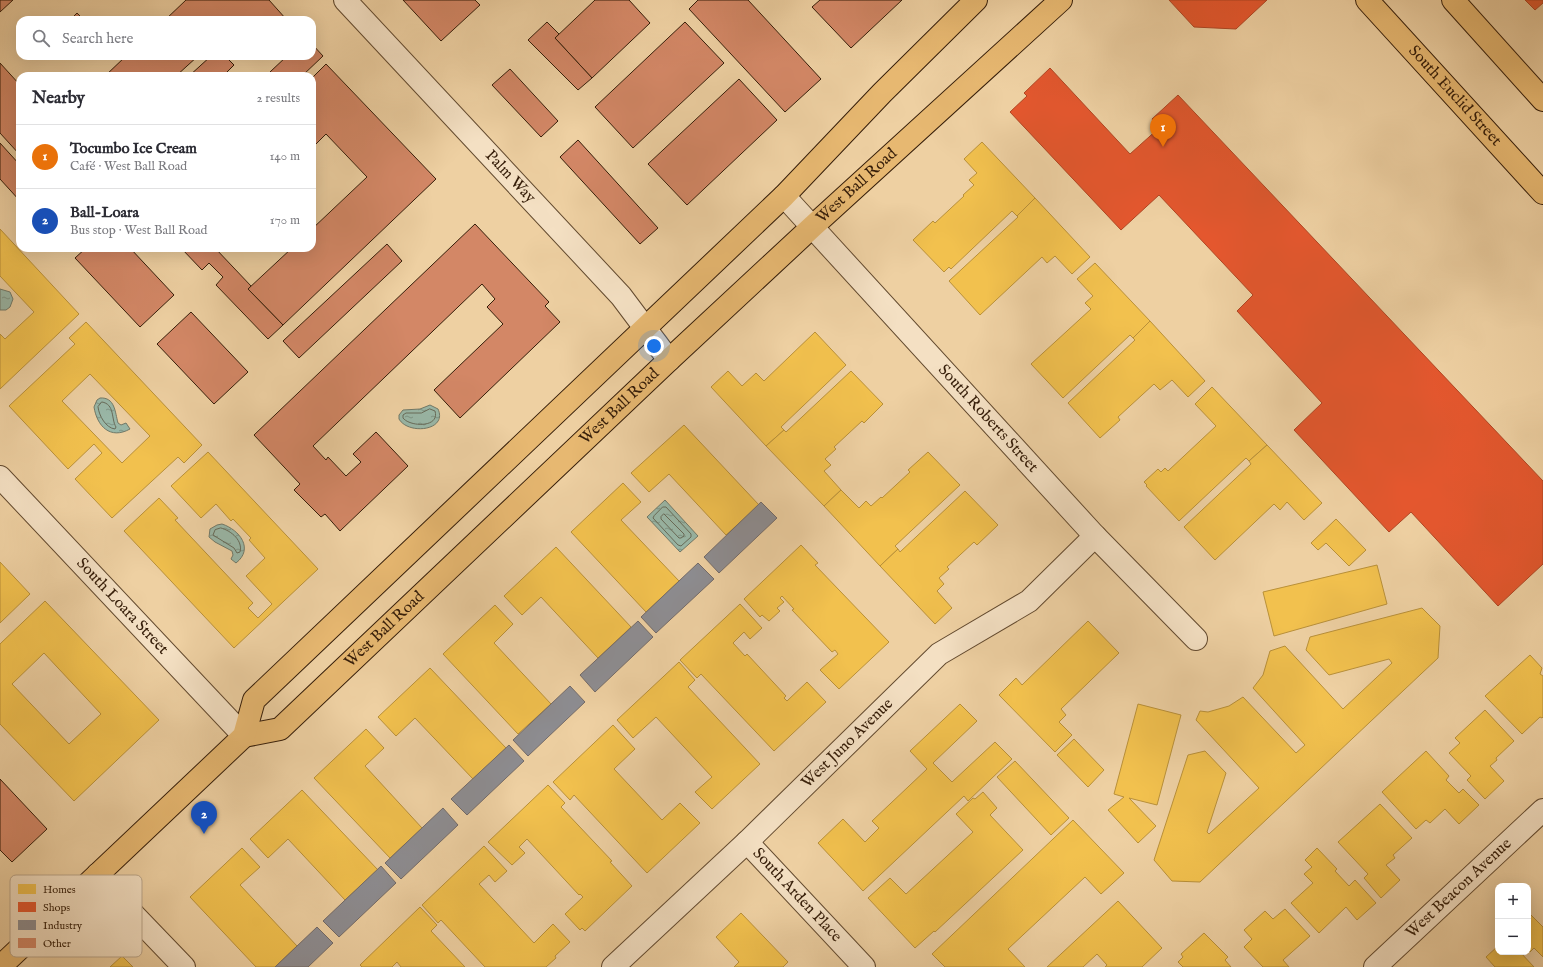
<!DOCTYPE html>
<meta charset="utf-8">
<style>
body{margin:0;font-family:"IM FELL English",serif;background:#f2f2f3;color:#2b2b33}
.controls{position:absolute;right:12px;bottom:12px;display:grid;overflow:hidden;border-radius:8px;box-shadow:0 4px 16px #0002}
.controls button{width:36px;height:36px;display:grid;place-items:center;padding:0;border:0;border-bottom:1px solid #e1e1e2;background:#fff;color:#2b2b33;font:20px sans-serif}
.you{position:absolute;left:654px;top:346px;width:14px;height:14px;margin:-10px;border:3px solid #fff;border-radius:50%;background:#1a73e8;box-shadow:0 0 0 6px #1a73e833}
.badge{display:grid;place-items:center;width:26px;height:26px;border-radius:50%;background:#b45309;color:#fff;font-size:13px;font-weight:700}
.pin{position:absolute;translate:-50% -33px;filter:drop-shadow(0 1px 2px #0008)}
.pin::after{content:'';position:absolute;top:21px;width:14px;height:12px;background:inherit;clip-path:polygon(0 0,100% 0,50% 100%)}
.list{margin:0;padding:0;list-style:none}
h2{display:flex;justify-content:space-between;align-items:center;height:52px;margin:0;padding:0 16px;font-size:17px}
h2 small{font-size:13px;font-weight:400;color:#7c7c81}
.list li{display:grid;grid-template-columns:26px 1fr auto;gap:12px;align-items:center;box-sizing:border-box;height:64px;padding:0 16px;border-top:1px solid #e1e1e2}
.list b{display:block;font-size:15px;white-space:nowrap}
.list p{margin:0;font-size:13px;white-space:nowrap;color:#7c7c81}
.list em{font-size:13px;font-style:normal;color:#7c7c81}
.icon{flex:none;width:22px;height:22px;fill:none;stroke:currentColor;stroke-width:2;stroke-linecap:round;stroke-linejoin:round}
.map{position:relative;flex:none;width:1543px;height:967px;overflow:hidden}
.search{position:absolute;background:#fff;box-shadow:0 4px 16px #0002;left:16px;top:16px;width:300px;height:44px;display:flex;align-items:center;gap:10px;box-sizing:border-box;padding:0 14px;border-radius:12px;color:#7c7c81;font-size:15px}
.panel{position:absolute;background:#fff;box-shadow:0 4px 16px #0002;left:16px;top:72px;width:300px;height:180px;border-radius:12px}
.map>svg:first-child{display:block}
.water{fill:url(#water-ripples);stroke:#717968}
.homes{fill:#f2c14e;stroke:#b99039;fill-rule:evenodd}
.shops{fill:#e4572e;stroke:#b04623}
.industry{fill:#8d8d92;stroke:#736b69}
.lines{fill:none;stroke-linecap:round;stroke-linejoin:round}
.shore{stroke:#676a58;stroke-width:1}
.building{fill:#d38766;stroke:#351d09}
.minor-casing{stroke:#634a2f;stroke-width:24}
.tertiary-casing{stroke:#634a2f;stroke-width:24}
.primary-casing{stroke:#351d09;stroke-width:24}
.minor{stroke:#f4e0c3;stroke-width:22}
.tertiary{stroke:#f4e0c3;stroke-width:22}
.primary{stroke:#e7b871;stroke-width:22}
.labels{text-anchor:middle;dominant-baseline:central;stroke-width:4;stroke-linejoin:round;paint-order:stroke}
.street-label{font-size:16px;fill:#351d09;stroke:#f4e0c3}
.key{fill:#f4e0c3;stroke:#bba68b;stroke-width:1}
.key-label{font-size:11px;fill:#351d09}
</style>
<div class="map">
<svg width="1543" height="967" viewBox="0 0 1543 967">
<defs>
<pattern id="water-ripples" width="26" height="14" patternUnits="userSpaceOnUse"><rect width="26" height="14" fill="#99b7a7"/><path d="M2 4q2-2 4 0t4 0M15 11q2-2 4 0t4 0" fill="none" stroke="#7e9486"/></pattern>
</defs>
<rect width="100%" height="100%" fill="#eed0a2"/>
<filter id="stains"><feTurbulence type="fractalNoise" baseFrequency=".005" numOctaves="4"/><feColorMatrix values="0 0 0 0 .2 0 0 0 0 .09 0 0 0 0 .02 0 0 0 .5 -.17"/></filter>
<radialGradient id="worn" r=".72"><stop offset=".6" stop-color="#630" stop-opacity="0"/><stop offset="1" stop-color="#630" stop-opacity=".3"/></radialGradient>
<g class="water">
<polygon points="0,289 10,292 13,299 10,307 6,310 0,310"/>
<path d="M100,398C115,397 115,412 118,423L121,425L126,423L130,429C110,440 97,426 94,407L97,400Z"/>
<path d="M430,405L438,409C448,431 408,435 399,419V415L403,410L420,409Z"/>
<polygon points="665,500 698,536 680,552 647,517"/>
<path d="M222,524C240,530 254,549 236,563L231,559L233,555L232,551L215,542L209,537L210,529L217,525Z"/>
</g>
<g class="homes">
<polygon points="982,142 1035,198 1017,216 1012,211 951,269 949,267 944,272 913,240 933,221 935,223 964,196 963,195 974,185 969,180 977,173 964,159"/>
<polygon points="1035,198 1090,257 1072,274 1055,256 1047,263 1042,257 980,315 949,281 1018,217 1017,216"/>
<polygon points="0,229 79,314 0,389 0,334 5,339 34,312 0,276"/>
<polygon points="1095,263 1150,321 1133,338 1130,335 1063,398 1031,364 1091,309 1085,303 1093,296 1077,279"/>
<polygon points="1150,321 1205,381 1188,397 1172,380 1160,390 1154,384 1118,417 1120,420 1100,438 1068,403 1135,340 1133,338"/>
<path d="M86,322L202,445L184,463L178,457L112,518L75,479L102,453L94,444L68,469L9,406L75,344L69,338ZM90,374L150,436L122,463L62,401Z"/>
<polygon points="815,332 846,365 781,427 784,430 766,446 711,387 728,371 742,386 756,373 764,381"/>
<polygon points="851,371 883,404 864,423 862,421 834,447 836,449 825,459 831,465 824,471 841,490 824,506 766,446 784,430 786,432"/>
<polygon points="1212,387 1267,445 1249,461 1246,458 1179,521 1146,486 1147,485 1144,482 1158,469 1161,472 1165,468 1168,471 1216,426 1195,404"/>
<polygon points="684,425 759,505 726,535 669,474 649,492 631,473"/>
<polygon points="1267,445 1322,503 1304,520 1287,502 1280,510 1274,504 1215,560 1184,527 1251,464 1249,461"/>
<polygon points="208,452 318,569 234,648 124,531 159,498 178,518 175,520 253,603 248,608 258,618 272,604 246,576 265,558 249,540 251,538 233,519 231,521 216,504 201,518 171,486"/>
<polygon points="928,452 960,485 895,546 898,549 880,566 824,506 841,490 859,508 866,501 871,506 881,497 882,498 910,472 908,470"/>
<polygon points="623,483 641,502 621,520 679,581 646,612 571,532"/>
<polygon points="965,491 998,525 977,545 974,542 947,567 949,569 939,578 944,584 937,591 952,608 935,624 880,566 898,549 900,552"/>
<polygon points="1336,519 1366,550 1349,566 1326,543 1318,550 1311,543"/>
<polygon points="801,545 818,563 815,565 889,642 839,689 820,670 838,654 835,650 832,652 792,610 794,609 782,596 780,598 784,602 777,608 780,611 769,621 762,615 760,617 744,599"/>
<polygon points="556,547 631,627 598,658 541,597 522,615 504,596"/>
<polygon points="0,562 30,594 0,623"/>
<polygon points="1377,565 1387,604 1274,636 1263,592"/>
<path d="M45,601L159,720L74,801L0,724V644ZM44,653L101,714L69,744L12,684Z"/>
<polygon points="740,604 762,628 750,639 744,632 733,643 745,656 747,654 786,696 784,698 787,701 807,682 826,702 774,751 701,674 697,678 680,660"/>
<polygon points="495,605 513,624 494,643 551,704 518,734 443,654"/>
<polygon points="1422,608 1440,626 1438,658 1200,882 1172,881 1154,860 1188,755 1205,751 1226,773 1207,832 1209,834 1259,788 1196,720 1200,711 1208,712 1229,706 1243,697 1296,753 1305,745 1253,688 1263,675 1270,651 1285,646 1343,709 1392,663 1389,659 1329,675 1306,650 1310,637"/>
<polygon points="1088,621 1119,653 1061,709 1066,715 1059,722 1072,735 1055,752 999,695 1016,678 1022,685"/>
<polygon points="1530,655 1542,668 1540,674 1543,676 1543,717 1542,718 1540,717 1522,734 1485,696"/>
<polygon points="679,662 695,680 688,687 760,764 712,809 695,792 712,777 656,717 633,738 617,720"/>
<polygon points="430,668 506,748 473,779 415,718 396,736 378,717"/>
<polygon points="960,704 977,721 933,763 952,782 995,742 1012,759 968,801 964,796 863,891 818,843 843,819 865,842 879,828 872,821 927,769 910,751"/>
<polygon points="1138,704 1181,715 1157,805 1129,798 1156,826 1138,843 1108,810 1124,797 1114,794"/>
<polygon points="1485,710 1514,741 1496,758 1497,760 1490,766 1504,781 1485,799 1467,780 1471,776 1449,753 1460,743 1455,738"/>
<polygon points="613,725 635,749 614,769 662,820 680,803 700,823 647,873 574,795 570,800 553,782"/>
<polygon points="366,729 384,748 365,766 422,828 390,858 314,778"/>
<polygon points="1074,739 1104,770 1088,787 1057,755"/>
<polygon points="1426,751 1449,776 1446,780 1459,793 1463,789 1479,805 1459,824 1445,809 1430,823 1426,820 1416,829 1382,792"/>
<polygon points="1015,761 1069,818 1051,835 997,777"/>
<polygon points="548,785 565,803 561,807 612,861 610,862 632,886 585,931 582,928 580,930 565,914 583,897 580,894 579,895 527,839 519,847 525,853 512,865 488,842"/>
<polygon points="302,790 378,870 345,900 288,839 268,858 250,839"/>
<polygon points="983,792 997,808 990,815 1023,850 935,932 934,931 915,948 868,898 890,878 906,894 973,832 956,814 973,798 975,799"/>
<polygon points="1380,804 1412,838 1393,855 1395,858 1386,865 1400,880 1381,898 1364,878 1368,874 1338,842"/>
<polygon points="1073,820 1124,873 1101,894 1085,877 1008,949 1025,967 945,967 932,954"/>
<polygon points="484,846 507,871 495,882 489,875 479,884 534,943 553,924 570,942 555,956 556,958 546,967 485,967 441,920 438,923 422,905"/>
<polygon points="242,848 260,867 240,885 297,946 275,967 256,967 190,897"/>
<polygon points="1317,848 1337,869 1335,871 1349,886 1355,880 1376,903 1357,920 1346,907 1319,933 1291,903 1313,883 1304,874 1312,867 1305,860"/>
<polygon points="1118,901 1162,948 1142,967 1105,967 1107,965 1097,954 1083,967 1047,967"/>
<polygon points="420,907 437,925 431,931 465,967 401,967 397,962 392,967 362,967 360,965"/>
<polygon points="1285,909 1310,936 1283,960 1289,967 1263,967 1244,947 1252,939 1244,930 1265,911 1273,919"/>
<polygon points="741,913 788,962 783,967 734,967 739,962 716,937"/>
<polygon points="1531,915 1543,927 1543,957 1534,948 1530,952 1528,949 1528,917"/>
<polygon points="1204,933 1228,957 1225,960 1231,967 1183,967 1178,962 1183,957 1181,954"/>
<polygon points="1498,946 1498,952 1520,952 1534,967 1495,967 1486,957"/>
<polygon points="122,956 133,967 110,967"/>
</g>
<g class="shops">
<polygon points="1169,0 1267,0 1236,29 1194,27"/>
<polygon points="1525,0 1543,0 1543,3 1535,10"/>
<polygon points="1050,68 1130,154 1159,128 1152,119 1178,95 1543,481 1543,564 1498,606 1411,512 1389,532 1294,430 1322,403 1237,311 1253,295 1159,195 1121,230 1010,112 1027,96 1024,93"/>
</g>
<g class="industry">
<polygon points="761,502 777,518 719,573 704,557"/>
<polygon points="698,563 714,579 656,633 641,617"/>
<polygon points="638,621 653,637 595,692 580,675"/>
<polygon points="570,686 585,702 528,756 513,740"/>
<polygon points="509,745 524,761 467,815 451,799"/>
<polygon points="443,808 458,825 401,879 385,863"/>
<polygon points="381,866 396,883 339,937 323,921"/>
<polygon points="317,927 333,943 308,967 275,967"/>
</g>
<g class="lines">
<g class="shore">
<path d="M102,402C115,404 111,419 116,427L115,429C106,428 99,416 98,407Z"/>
<path d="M430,409L435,411C440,428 410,427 403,418V415L406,413H421Z"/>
<polygon points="663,507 666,507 691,534 691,537 681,546 678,545 653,518 654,516"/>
<polygon points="664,514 684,534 684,536 681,538 679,538 661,519 661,517"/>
<path d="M221,528C232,531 243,541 240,552L237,553L234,548L213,535L215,530Z"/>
</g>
</g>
<g class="building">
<polygon points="0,0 13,0 0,12"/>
<polygon points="186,0 269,0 286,19 165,20"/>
<polygon points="403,0 475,0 480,5 441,41"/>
<polygon points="595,0 629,0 650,23 592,78 555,38"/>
<polygon points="698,0 748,0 821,79 785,112 689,9"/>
<polygon points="820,0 902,0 851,48 812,7"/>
<polygon points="77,13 84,20 70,20"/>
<polygon points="547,22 559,34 555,38 592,78 578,90 528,40"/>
<polygon points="685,22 724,63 633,148 595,107"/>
<polygon points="312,44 323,56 302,76 274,76 270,72 287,56 312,56"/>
<polygon points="126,56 198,56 176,76 105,76"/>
<polygon points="211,56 232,56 228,59 234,65 223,76 189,76"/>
<polygon points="0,63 20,85 20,155 0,133"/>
<polygon points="326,64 436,179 283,325 248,289 292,248 312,248 312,229 367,177 326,134 312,148 312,78"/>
<polygon points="510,69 558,121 541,137 492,85"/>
<polygon points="739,79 777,120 687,205 648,164"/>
<polygon points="578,140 658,228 640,244 560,157"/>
<polygon points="0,143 20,165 20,201 0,179"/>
<polygon points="475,224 549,302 545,306 560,322 460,418 434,390 503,324 487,307 495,299 482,284 313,446 326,460 328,457 346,476 361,462 353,454 376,432 408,466 340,531 325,514 321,517 294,490 300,484 254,435"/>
<polygon points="387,244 402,261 299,358 283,341"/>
<polygon points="86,248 130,248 174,295 140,327 75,258"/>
<polygon points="181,248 215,248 251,286 248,289 283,325 268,339 216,285 223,277 209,263 202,270"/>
<polygon points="191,312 248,372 214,404 157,344"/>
<polygon points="0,779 47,829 12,862 0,850"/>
</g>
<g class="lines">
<g class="minor-casing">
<g id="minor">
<path id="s1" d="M345,0L621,296L669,360"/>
<path id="s2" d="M784,196L1095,536L1196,639"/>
<path id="s3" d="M0,477L244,736"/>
<path id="s4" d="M747,842L864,967"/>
<path id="s5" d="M613,967L747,842L939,654L1029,601L1095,536"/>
<path id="s6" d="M1375,967L1543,810"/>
</g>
</g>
<g class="tertiary-casing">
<polyline id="tertiary" points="98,874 134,915 184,967"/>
</g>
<g class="primary-casing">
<g id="primary">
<path id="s7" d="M1367,0L1543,193"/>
<polyline points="1453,0 1543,100"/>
<path id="s8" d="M244,736L280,729L669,360L812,227L1061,0"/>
<polyline points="0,967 244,736 254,700 784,196 882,93 976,0"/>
</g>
</g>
<use href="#minor" class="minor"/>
<use href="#tertiary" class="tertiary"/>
<use href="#primary" class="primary"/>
</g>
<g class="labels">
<g class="street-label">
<text stroke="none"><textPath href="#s7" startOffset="130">South Euclid Street</textPath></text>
<text stroke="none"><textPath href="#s1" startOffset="242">Palm Way</textPath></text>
<text stroke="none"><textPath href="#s8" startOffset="829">West Ball Road</textPath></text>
<text stroke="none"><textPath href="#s8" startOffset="505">West Ball Road</textPath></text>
<text stroke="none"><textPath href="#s2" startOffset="302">South Roberts Street</textPath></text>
<text stroke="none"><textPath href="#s3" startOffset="178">South Loara Street</textPath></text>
<text stroke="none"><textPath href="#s8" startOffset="181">West Ball Road</textPath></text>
<text stroke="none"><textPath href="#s5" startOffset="324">West Juno Avenue</textPath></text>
<text stroke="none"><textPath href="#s6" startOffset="115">West Beacon Avenue</textPath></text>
<text stroke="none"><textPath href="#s4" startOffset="73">South Arden Place</textPath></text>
</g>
</g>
<rect x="10" y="875" width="132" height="82" rx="6" class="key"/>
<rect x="18" y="884" width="18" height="10" fill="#f2c14e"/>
<rect x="18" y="902" width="18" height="10" fill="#e4572e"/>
<rect x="18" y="920" width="18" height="10" fill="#8d8d92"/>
<rect x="18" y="938" width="18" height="10" fill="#d38766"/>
<g class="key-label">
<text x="43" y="893">Homes</text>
<text x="43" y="911">Shops</text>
<text x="43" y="929">Industry</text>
<text x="43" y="947">Other</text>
</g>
<rect width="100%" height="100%" filter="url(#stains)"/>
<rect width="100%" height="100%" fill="url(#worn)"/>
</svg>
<div class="controls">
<button>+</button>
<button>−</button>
</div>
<div class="you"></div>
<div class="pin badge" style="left:1163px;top:147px;background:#e8710a">1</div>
<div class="pin badge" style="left:204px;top:834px;background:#1a4fb4">2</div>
<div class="search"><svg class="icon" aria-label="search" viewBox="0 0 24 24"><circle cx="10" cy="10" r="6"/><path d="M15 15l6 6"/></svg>Search here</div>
<section class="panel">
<h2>Nearby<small>2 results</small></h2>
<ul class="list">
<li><span class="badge" style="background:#e8710a">1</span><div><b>Tocumbo Ice Cream</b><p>Café · West Ball Road</p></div><em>140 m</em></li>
<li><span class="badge" style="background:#1a4fb4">2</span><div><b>Ball-Loara</b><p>Bus stop · West Ball Road</p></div><em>170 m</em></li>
</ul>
</section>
</div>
